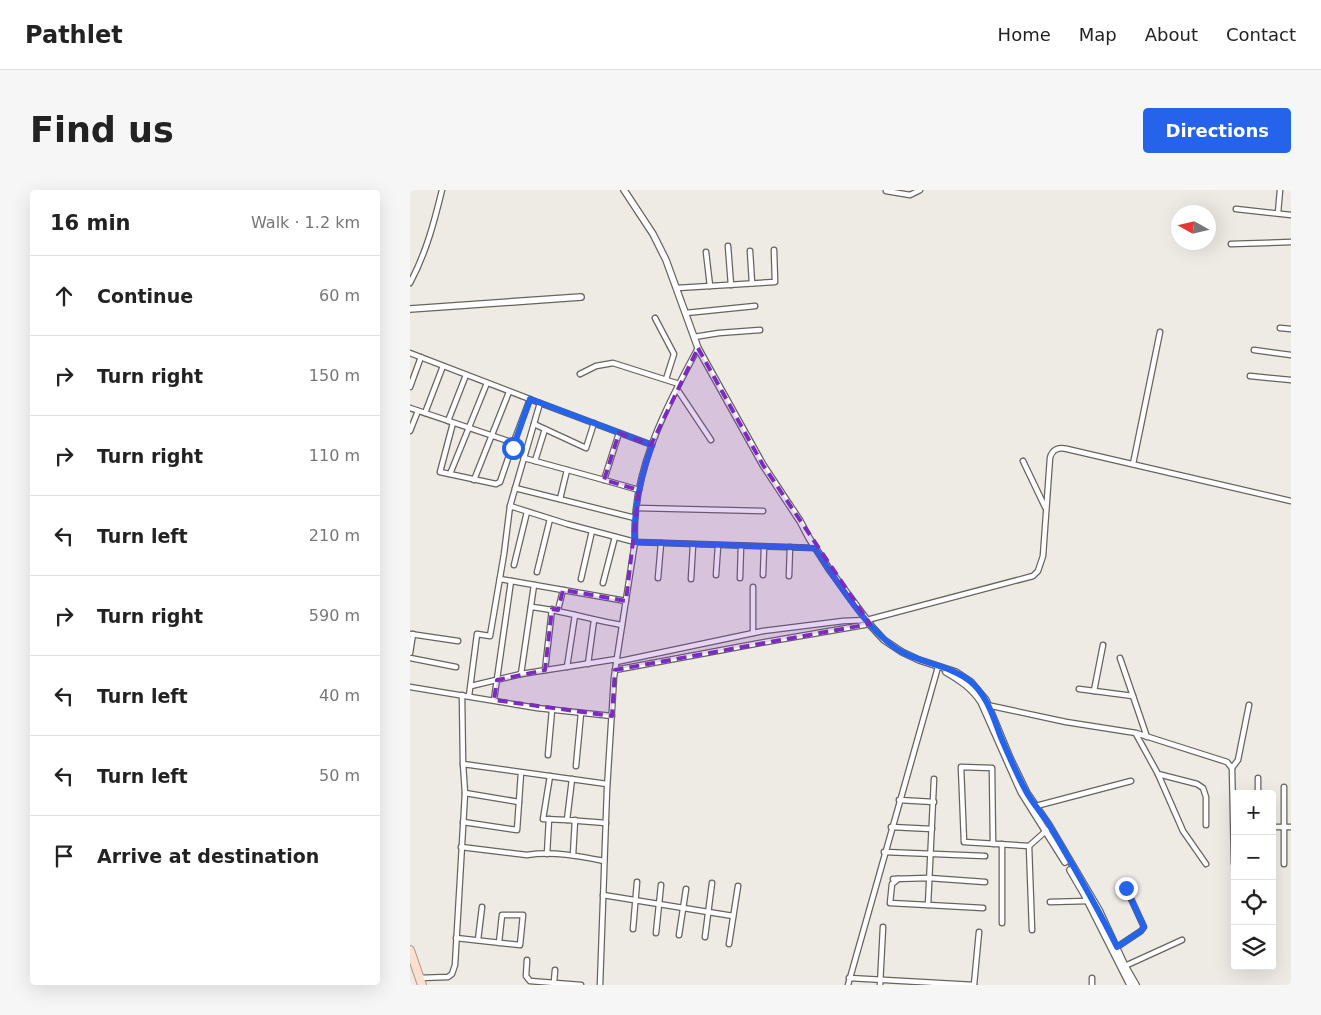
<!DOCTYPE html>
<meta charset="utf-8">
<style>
body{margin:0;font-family:"DejaVu Sans",sans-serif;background:#f6f6f6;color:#222}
.controls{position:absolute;right:15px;bottom:15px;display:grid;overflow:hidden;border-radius:5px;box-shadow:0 5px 20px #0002}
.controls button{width:45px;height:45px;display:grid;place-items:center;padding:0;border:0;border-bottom:1px solid #e0e0e0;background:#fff;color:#222;font:25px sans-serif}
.compass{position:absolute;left:761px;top:15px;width:45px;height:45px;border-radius:50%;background:#fff;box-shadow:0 5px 20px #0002;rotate:278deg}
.stop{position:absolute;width:15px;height:15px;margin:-11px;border:4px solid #2563eb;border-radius:50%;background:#fff}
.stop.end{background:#2563eb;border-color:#fff;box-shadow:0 1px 5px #0008}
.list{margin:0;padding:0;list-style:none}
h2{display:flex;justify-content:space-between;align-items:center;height:65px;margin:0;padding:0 20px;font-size:21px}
h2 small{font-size:16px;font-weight:400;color:#767676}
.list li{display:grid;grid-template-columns:32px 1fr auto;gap:15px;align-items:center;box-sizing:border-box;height:80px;padding:0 20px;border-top:1px solid #e0e0e0}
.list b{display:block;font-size:19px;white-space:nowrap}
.list em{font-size:16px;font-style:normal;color:#767676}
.icon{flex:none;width:28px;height:28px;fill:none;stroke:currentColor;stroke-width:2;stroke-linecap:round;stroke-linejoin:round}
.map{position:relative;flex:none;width:881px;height:795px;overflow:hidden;border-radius:5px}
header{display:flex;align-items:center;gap:30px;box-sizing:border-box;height:70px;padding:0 25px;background:#fff;border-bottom:1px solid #e0e0e0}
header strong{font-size:24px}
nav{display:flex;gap:28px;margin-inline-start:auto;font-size:18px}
.intro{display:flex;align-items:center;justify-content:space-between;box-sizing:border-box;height:120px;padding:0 30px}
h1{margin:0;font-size:35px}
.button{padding:12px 22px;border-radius:5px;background:#2563eb;color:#fff;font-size:18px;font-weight:700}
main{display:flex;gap:30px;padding:0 30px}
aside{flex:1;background:#fff;border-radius:5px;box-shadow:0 5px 20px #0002}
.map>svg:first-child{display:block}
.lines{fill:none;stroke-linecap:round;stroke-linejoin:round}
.minor-casing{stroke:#67635e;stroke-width:7}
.tertiary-casing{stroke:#67635e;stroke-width:8}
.primary-casing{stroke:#b59686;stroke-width:10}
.minor{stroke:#fff;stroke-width:4.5}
.tertiary{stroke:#fff;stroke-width:5.5}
.primary{stroke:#fbdfd1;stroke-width:8}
.route{stroke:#2563eb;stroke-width:6}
.marked{fill:#7b2cbf;fill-opacity:0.2;stroke:#7b2cbf;stroke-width:4;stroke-dasharray:10 6;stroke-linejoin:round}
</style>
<header>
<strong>Pathlet</strong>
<nav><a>Home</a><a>Map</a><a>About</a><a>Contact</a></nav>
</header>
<div class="intro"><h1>Find us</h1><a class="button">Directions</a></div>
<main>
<aside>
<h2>16 min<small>Walk · 1.2 km</small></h2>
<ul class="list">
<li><svg class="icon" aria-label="ahead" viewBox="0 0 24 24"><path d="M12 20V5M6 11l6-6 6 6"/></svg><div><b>Continue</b></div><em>60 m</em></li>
<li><svg class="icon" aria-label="right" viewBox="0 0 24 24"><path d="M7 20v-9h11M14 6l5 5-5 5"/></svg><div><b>Turn right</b></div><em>150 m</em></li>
<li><svg class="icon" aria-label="right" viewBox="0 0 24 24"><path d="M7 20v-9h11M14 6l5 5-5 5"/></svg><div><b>Turn right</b></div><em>110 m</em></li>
<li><svg class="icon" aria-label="left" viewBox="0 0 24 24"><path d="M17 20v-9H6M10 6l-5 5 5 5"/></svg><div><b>Turn left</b></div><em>210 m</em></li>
<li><svg class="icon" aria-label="right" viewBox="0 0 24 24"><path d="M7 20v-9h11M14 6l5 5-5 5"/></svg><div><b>Turn right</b></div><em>590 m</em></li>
<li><svg class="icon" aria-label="left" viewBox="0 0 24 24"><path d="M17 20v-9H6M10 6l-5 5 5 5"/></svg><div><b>Turn left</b></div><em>40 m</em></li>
<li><svg class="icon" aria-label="left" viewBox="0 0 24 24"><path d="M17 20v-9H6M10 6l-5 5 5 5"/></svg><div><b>Turn left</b></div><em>50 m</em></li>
<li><svg class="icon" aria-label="arrive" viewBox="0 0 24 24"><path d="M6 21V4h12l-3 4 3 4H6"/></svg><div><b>Arrive at destination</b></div></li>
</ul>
</aside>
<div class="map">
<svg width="881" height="795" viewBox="0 0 881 795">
<rect width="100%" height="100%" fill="#eeeae4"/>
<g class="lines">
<g class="minor-casing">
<g id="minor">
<polyline points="476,1 500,5 510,0"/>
<polyline points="826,19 881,25"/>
<polyline points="868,23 870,0"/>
<polyline points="821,54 881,52"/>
<polyline points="318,56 321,95"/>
<polyline points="340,61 342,93"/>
<polyline points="296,62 300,96"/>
<path d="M0,93C16,63 24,33 32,0"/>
<polyline points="267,98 365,92 364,60"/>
<polyline points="276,123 345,116"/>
<polyline points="245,128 264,164 256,189"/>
<polyline points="870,138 881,139"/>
<polyline points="284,147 309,143 350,140"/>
<polyline points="844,160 881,165"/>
<polyline points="0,163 130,213"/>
<polyline points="170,184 186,176 203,173 269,194"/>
<polyline points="840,186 881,190"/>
<polyline points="0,197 11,167"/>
<polyline points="267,199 301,250"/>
<polyline points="0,218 101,252 103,254 90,292 86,294 30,282 43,233"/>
<polyline points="15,223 33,176"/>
<polyline points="38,231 56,185"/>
<polyline points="124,234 176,258 184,233"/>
<polyline points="0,241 8,221"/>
<polyline points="209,243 194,290 229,300"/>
<polyline points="103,254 120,209"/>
<polyline points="114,268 194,290"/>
<polyline points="125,271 135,239"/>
<polyline points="613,271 635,317"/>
<polyline points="723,274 750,142"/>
<polyline points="40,284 77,193"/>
<polyline points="64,290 99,202"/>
<polyline points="105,298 225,328"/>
<polyline points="150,309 157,280"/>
<polyline points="100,316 130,213 242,255"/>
<polyline points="227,318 353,321"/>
<polyline points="104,375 117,322"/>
<polyline points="127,382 140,329"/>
<polyline points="306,385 308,356"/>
<polyline points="353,385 354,357"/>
<polyline points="379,386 380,357"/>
<polyline points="248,388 251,353"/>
<polyline points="330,388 331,356"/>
<polyline points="90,389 216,411"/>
<polyline points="171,389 182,341"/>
<polyline points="281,389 283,355"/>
<polyline points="193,393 205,347"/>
<polyline points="343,397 343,443"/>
<path d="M121,417C152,420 181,430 212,435"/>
<polyline points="148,420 153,400"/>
<polyline points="0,444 48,451"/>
<polyline points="0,463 3,444"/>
<polyline points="0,468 46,477"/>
<polyline points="710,468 737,547"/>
<path d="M206,472L353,441L433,431L457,430L623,386L628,381L633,366L640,268C642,259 649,257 657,259L881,311"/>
<polyline points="178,474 184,430"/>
<polyline points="157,477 165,425"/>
<polyline points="135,480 142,419"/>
<polyline points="205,480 350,453 460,434"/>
<polyline points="111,484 124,395"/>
<polyline points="61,496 111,484 207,469"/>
<polyline points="0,497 127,518 202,526"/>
<polyline points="669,499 723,506"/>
<polyline points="684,501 693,455"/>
<polyline points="52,505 53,574"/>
<polyline points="59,506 67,444 80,446 94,364 100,316 157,334 225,352 405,358"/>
<polyline points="84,510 101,391"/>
<polyline points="577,515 656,532 726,543 817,572 822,578 824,673"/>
<polyline points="726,544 748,584 773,641 796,674"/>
<polyline points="138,565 142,520"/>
<polyline points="166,576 171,523"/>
<polyline points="822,578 828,570 839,515"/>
<polyline points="748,584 787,594 793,598 796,607 796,635"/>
<polyline points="140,586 133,629 157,630"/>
<polyline points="848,588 848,604"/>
<polyline points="162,589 157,630 196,633"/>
<polyline points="524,589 518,715 573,718"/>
<polyline points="55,603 109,612"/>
<polyline points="489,610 524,612"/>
<polyline points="626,616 721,591"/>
<polyline points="53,632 107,640 111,583"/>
<polyline points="481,637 522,639"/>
<polyline points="862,637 881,637"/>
<polyline points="583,654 582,578 551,577 554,652 619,656 637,640"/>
<polyline points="619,656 622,740"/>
<path d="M51,657L117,665C143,661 169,666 194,671"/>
<polyline points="474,662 575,666"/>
<polyline points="137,664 139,629"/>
<polyline points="163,665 165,630"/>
<polyline points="874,674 874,597"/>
<polyline points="483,689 519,688 575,692"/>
<polyline points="488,689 482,694 480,713 518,715"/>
<polyline points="193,705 323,726"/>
<polyline points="640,712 678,711"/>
<polyline points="592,733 592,654"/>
<polyline points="223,739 227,692"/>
<polyline points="246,743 251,695"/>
<polyline points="269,745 276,699"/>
<polyline points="295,747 302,693"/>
<polyline points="46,748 110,755 113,725 92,725 89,753"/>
<polyline points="68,750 72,717"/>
<polyline points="319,754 328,696"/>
<polyline points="707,757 731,741 734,737 716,698"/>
<polyline points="117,770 116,786 120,791 171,795"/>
<polyline points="715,776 772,750"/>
<polyline points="9,788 38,787 42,784 45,775 55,603 53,574 197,594"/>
<polyline points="439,788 564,795"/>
<polyline points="144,792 145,780"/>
<path d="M190,795L197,599L204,487L225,352C221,282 256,218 288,158"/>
<polyline points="438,795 528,477"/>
<polyline points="470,795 473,737"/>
<polyline points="564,795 569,742"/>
<polyline points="682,795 682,788"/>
</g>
</g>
<g class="tertiary-casing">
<g id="tertiary">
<polyline points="214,0 243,44 256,70 288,158 294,169 353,275 390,331 399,348 419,379 462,437 474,450 492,462 509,470 546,482 561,492 576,510 600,568 617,603 639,635 689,720 715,776 726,795"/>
<polyline points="0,119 171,107"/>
<path d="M536,482C550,490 562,498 571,512L611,602L655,672"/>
<polyline points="660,680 674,704 720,795"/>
</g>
</g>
<g class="primary-casing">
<polyline id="primary" points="0,760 12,795"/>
</g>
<use href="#minor" class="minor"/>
<use href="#tertiary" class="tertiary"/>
<use href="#primary" class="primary"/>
</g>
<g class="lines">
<path class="route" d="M103,258L120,209L242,255C231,286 223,319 225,352L405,358C426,390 459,444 492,462C514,474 542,476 561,492C577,506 583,526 590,545C598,564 607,585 617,603C624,615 634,626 641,638C664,677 687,716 707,757L731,741L734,737L716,698"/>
</g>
<path class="marked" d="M288,158L353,275L460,434L205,480L202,526L84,510L87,490L135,480L142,419L148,420L153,400L216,411L229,300L194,290L209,243L241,255Z"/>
</svg>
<div class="controls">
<button>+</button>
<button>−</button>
<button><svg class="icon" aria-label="locate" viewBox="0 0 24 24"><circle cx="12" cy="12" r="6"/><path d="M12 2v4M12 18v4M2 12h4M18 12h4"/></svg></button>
<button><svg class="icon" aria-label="layers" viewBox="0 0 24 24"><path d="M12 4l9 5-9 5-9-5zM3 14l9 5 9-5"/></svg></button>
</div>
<svg class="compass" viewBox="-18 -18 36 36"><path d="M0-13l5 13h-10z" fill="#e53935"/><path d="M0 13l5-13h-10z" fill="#767676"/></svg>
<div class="stop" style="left:103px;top:258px"></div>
<div class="stop end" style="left:716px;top:698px"></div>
</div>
</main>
